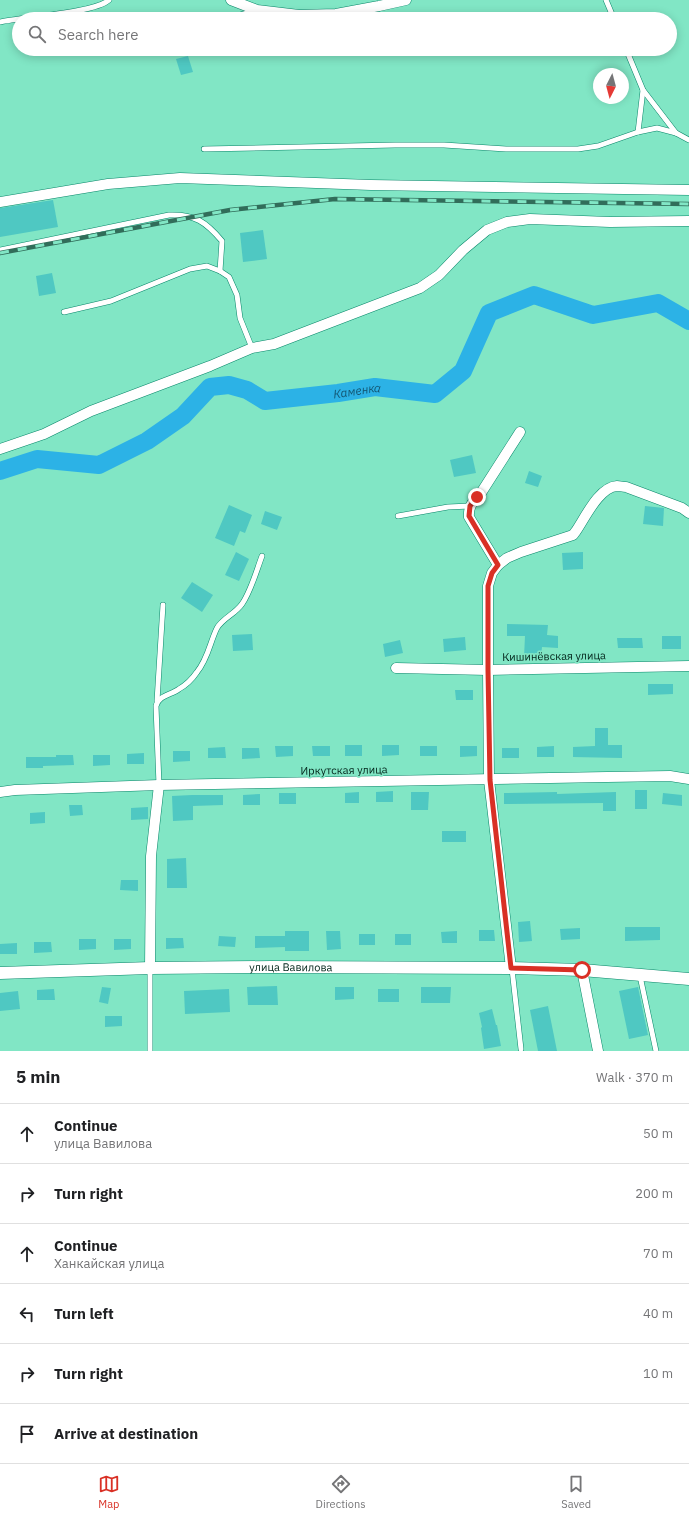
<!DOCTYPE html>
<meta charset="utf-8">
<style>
body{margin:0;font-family:"IBM Plex Sans",sans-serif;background:#f6f6f6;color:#202124}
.compass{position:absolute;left:593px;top:68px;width:36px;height:36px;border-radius:50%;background:#fff;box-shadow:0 2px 10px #0003;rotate:186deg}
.stop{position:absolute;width:12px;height:12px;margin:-9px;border:3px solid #d93025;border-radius:50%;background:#fff}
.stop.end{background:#d93025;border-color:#fff;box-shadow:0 1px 4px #0008}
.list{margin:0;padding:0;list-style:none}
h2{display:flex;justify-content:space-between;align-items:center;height:52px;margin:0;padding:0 16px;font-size:17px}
h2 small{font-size:13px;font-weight:400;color:#757577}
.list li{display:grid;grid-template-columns:26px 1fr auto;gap:12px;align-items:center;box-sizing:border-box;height:60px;padding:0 16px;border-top:1px solid #e0e0e0}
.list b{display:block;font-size:15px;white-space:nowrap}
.list p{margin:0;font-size:13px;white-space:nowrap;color:#757577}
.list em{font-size:13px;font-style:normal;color:#757577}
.icon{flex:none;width:22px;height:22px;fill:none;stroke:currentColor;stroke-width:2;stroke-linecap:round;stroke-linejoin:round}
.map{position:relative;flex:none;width:689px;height:1051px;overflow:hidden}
.search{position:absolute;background:#fff;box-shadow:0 2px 10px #0003;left:12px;right:12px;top:12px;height:44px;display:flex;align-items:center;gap:10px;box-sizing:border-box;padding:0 14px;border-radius:22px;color:#757577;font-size:15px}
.sheet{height:412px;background:#fff}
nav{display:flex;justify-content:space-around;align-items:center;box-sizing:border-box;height:56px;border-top:1px solid #e0e0e0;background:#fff;font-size:11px;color:#757577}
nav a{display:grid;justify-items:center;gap:2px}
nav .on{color:#d93025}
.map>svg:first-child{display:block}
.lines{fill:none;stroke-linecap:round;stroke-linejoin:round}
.river{stroke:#2cb2e6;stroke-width:18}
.building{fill:#4fc8c2}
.service-casing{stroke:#078669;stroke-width:6}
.minor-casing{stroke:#078669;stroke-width:11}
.tertiary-casing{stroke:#078669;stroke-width:13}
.service{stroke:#fff;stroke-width:5}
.minor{stroke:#fff;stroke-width:10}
.tertiary{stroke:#fff;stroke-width:12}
.rail-casing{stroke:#316d5a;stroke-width:4.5}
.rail{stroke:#81e6c5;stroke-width:3;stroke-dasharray:9;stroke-linecap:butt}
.route{stroke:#d93025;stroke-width:5}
.labels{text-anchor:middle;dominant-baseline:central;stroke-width:3.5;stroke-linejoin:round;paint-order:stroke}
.street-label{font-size:11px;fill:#012319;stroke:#81e6c5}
.water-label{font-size:12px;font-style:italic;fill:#145773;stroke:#81e6c5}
</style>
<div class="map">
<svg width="689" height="1051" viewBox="0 0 689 1051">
<rect width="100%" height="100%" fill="#81e6c5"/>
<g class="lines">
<path class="river" id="s1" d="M0,471L37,459L99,465L147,441L183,416L210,387L229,385L247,390L265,401L338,393L375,387L435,394L463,371L489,313L534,295L593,315L658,303L689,321"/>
</g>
<g class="building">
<polygon points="188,56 193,72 181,75 176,59"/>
<polygon points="53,200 58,227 0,237 0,208"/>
<polygon points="263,230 267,259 243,262 240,233"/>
<polygon points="52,273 56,293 39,296 36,276"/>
<polygon points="472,455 476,473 454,477 450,460"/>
<polygon points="529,471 542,476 538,487 525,483"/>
<polygon points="229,505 252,515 245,533 240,531 234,546 215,538"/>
<polygon points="645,506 664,508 663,526 643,524"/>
<polygon points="265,511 282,517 277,530 261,524"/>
<polygon points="236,552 249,559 239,581 225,575"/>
<polygon points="583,552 583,569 563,570 562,553"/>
<polygon points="192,582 213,595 202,612 181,598"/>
<polygon points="507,624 548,625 547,635 558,636 558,648 542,647 541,658 524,657 525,636 507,636"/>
<polygon points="252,634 253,650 233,651 232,635"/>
<rect x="662" y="636" width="19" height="13"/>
<polygon points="465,637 466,650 444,652 443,639"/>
<polygon points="617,638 642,638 643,648 618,648"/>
<polygon points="400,640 403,653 385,657 383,644"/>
<polygon points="648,684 673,684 673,694 648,695"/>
<polygon points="455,690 473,690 473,700 456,700"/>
<polygon points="595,728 608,728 608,745 622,745 622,758 573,757 573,747 595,746"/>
<rect x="345" y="745" width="17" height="11"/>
<polygon points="382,745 399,745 399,755 382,756"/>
<polygon points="275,746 293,746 293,756 276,757"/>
<polygon points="312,746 330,746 330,756 313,756"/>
<rect x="420" y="746" width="17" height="10"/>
<polygon points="460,746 477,746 477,756 460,757"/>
<polygon points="554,746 554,757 537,757 537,747"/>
<polygon points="225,747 226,758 208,758 208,748"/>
<polygon points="242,748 259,748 260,758 242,759"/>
<rect x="502" y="748" width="17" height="10"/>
<polygon points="173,751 190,751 190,761 173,762"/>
<polygon points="144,753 144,764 127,764 127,754"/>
<polygon points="56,755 73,755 74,765 43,766 43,768 26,768 26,757 56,757"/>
<polygon points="93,755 110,755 110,765 93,766"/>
<rect x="635" y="790" width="12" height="19"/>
<polygon points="393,791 393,802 376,802 376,792"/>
<polygon points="359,792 359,803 345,803 345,793"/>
<polygon points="411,792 429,792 428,810 411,810"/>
<polygon points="557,792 557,794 616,792 616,811 603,811 603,803 504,804 504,793"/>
<rect x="279" y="793" width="17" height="11"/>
<polygon points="663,793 682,795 682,806 662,804"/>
<polygon points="260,794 260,805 243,805 243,795"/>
<polygon points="192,795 223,795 223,805 193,806 193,820 173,821 172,796"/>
<polygon points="69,805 82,805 83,815 70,816"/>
<polygon points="148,807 148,819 131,820 131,808"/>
<polygon points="45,812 45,823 30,824 30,813"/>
<rect x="442" y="831" width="24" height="11"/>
<polygon points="186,858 187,888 167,888 167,859"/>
<polygon points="121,880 138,880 138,891 120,890"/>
<polygon points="530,921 532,941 519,942 518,922"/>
<polygon points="625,927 660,927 660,940 625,941"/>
<polygon points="580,928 580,939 561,940 560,929"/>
<polygon points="479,930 494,930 495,941 479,941"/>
<polygon points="285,931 309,931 309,951 285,951 285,947 255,948 255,936 285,936"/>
<polygon points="326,931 340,931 341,949 327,950"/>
<polygon points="457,931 457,943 442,943 441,932"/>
<rect x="359" y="934" width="16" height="11"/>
<rect x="395" y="934" width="16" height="11"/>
<polygon points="219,936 236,937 235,947 218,946"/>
<polygon points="166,938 183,938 184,948 166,949"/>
<polygon points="79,939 96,939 96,949 79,950"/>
<polygon points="114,939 131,939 131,949 114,950"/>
<polygon points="34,942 51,942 52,952 34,953"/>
<polygon points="17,943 17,954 0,954 0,944"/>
<polygon points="277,986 278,1005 248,1005 247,987"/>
<polygon points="102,987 111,988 108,1004 99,1002"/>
<polygon points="335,987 354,987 354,999 335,1000"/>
<polygon points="421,987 451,987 450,1003 421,1003"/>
<polygon points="638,987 648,1035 629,1039 619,991"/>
<polygon points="54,989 55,1000 37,1000 37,990"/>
<polygon points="229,989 230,1012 185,1014 184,991"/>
<rect x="378" y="989" width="21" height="13"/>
<polygon points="18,991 20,1009 0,1011 0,993"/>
<polygon points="548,1006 557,1051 538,1051 530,1010"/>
<polygon points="492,1009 496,1025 497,1025 501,1046 484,1049 481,1028 482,1027 479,1013"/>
<polygon points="105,1016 122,1016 122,1026 105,1027"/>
</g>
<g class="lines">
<g class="service-casing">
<g id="service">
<polyline points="606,0 614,19"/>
<polyline points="227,19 254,11"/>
<path d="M0,22C24,17 94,13 109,0"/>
<polyline points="626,49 643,90 638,132"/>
<polyline points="643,90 676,133"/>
<polyline points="204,149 395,145 444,145 506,149 578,149 598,146 638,132 657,128 676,133 689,140"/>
<path d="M0,250L169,215C195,214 206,222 222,241L220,271"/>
<polyline points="64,312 111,301 190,269 207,266 220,271 229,277 237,295 240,318 252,348"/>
<polyline points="398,516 448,507 470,506"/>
<polyline points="157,701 163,605"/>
<path d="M159,785L156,706C159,695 171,695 179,689C186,685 193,678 197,672C208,659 210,642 217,628C223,618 235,614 242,604C251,591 256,572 262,556"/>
<polyline points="150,968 150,1051"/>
<polyline points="512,969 521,1049"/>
<polyline points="640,976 656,1051"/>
</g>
</g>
<g class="minor-casing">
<g id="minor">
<polyline points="231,0 257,10 299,15 336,14 379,6 406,0"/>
<polyline points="0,202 108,184 180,178 371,185 689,190"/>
<polyline points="0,449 44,434 91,411 210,366 252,348 274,344 420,288 439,275 463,250 487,230 507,222 530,219 610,222 689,221"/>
<path d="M498,565L469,517C468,505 474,501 481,493L520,432"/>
<polyline points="396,668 488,670 689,666"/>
<polyline points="0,792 15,790 159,785 607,777 670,776 689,779"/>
<polyline points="150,968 151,856 159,785"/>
<path d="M511,968L489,780L488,670V586L492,573L498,565L507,558L521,552L573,535L576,531C585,518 599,487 617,486C619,486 623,487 626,487L682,508L689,513"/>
<polyline points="582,970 598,1051"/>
</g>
</g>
<g class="tertiary-casing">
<g id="tertiary">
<path id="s2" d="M0,973L150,968L271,967L511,968L582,970L689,979"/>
</g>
</g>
<use href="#service" class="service"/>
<use href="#minor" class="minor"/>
<use href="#tertiary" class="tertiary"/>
<g class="rail-casing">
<polyline id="rail" points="0,253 230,210 335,199 689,204"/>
</g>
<use href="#rail" class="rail"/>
</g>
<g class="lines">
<polyline class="route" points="477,497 470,506 469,516 498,565 492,573 488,586 488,670 490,780 511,968 582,970"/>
</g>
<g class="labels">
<g class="street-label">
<text transform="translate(554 656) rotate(-1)">Кишинёвская улица</text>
<text transform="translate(344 770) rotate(-1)">Иркутская улица</text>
<text stroke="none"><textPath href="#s2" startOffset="291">улица Вавилова</textPath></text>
</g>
<g class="water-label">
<text stroke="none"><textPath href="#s1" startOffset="390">Каменка</textPath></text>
</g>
</g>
</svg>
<svg class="compass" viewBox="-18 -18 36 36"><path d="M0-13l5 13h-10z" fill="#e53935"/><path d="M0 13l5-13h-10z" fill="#757577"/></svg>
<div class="stop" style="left:582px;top:970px"></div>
<div class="stop end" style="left:477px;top:497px"></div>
<div class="search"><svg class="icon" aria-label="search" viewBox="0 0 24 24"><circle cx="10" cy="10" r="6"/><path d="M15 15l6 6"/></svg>Search here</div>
</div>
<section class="sheet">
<h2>5 min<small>Walk · 370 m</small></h2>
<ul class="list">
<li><svg class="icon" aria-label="ahead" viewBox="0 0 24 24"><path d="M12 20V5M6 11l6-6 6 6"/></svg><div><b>Continue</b><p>улица Вавилова</p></div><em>50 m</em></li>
<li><svg class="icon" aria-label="right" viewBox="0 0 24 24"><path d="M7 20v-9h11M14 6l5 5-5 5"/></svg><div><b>Turn right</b></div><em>200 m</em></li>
<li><svg class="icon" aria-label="ahead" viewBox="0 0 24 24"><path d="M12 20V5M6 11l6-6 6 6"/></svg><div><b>Continue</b><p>Ханкайская улица</p></div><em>70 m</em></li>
<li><svg class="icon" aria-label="left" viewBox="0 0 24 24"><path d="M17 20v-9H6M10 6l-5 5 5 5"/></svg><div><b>Turn left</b></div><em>40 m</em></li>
<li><svg class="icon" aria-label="right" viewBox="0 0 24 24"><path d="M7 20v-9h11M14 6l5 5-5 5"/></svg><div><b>Turn right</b></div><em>10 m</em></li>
<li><svg class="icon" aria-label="arrive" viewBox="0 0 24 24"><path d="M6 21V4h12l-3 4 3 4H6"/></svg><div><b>Arrive at destination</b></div></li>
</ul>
</section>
<nav>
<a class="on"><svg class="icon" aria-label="map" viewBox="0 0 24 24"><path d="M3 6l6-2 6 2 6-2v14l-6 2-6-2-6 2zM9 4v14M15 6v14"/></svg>Map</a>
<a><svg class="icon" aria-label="directions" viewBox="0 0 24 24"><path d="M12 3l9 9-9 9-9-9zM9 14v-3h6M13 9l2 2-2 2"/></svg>Directions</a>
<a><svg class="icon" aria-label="saved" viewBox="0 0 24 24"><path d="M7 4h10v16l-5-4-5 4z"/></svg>Saved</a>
</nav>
